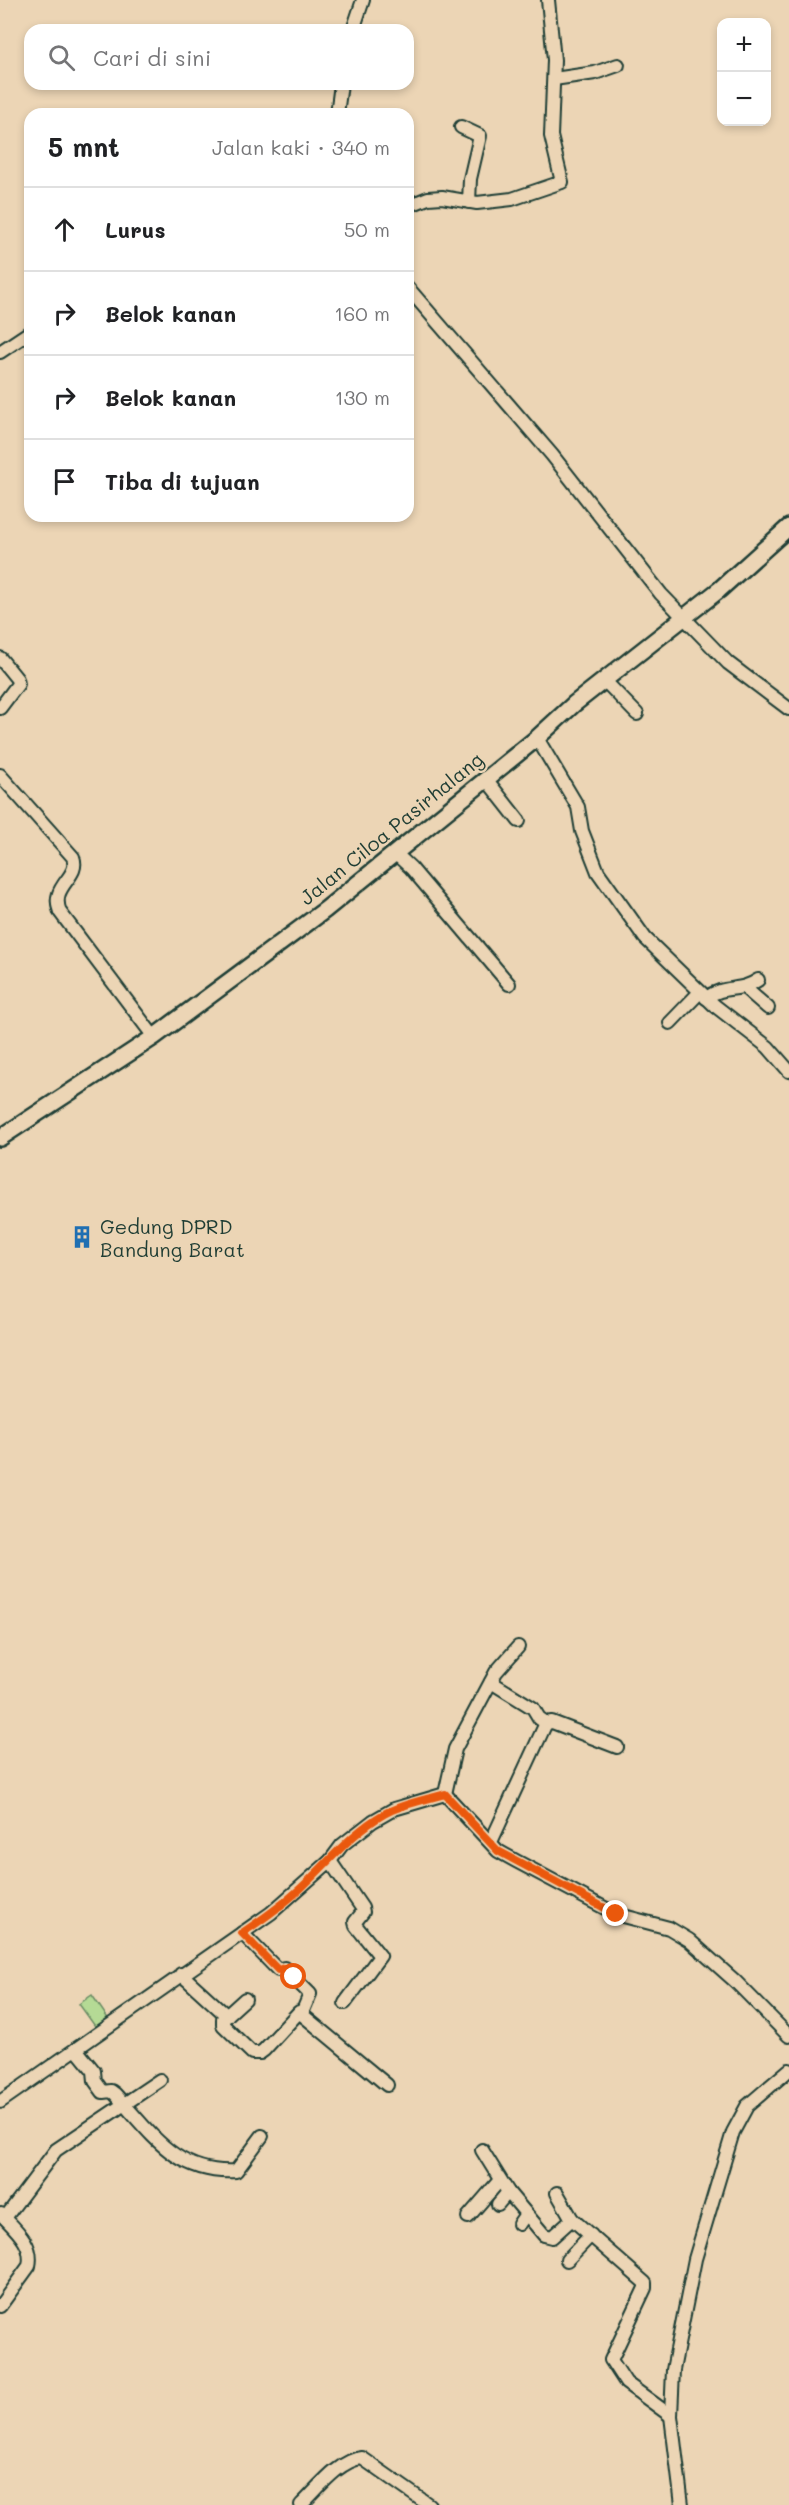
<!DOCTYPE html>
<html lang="id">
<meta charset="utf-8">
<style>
body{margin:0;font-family:Mali,sans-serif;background:#f6f6f6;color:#202124}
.controls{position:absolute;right:18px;top:18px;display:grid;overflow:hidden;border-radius:12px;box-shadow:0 3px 9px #0003}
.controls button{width:54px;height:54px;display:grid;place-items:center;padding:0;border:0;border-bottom:2px solid #e0e0e0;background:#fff;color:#202124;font:30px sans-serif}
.stop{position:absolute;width:18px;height:18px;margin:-14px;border:4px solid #ea580c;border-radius:50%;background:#fff}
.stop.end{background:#ea580c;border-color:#fff;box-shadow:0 2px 6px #0008}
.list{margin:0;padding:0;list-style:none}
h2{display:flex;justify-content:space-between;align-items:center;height:78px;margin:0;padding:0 24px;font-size:26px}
h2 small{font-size:20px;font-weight:400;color:#757577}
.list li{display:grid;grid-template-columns:39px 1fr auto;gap:18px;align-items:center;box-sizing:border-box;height:84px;padding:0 24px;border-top:2px solid #e0e0e0}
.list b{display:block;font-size:22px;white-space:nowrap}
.list em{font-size:20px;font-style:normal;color:#757577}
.icon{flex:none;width:33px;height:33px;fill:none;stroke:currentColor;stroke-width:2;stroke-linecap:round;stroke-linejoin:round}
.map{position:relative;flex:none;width:789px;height:2505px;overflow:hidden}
.search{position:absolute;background:#fff;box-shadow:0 3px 9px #0003;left:24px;top:24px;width:390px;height:66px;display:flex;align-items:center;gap:15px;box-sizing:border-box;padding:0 21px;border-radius:18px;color:#757577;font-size:22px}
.panel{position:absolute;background:#fff;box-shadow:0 3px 9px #0003;left:24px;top:108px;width:390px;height:414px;border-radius:18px}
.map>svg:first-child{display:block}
.green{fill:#b5da95;stroke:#6a8c64;stroke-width:1.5}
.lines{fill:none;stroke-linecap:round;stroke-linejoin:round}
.minor-casing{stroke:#1f3d34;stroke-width:16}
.major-casing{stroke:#1f3d34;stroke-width:20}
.minor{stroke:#ecd5b5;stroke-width:12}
.major{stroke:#ecd5b5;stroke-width:15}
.route{stroke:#ea580c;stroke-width:8}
.labels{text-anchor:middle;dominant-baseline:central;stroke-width:4.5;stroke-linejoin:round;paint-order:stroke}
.street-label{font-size:20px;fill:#1f3d34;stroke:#ecd5b5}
.poi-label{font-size:20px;fill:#1f3d34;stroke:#ecd5b5;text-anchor:start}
</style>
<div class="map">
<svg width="789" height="2505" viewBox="0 0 789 2505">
<rect width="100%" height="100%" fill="#ecd5b5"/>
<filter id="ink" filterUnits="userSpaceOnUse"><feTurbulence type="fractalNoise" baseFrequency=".0167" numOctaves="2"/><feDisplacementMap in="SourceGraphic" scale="12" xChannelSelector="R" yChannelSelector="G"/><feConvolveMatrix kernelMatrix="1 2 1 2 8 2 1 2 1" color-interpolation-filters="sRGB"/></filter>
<g filter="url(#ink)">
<polygon class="green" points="92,1995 109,2020 97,2029 79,2004"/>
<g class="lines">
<g class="minor-casing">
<g id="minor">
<polyline points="353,30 363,0"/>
<polyline points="554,79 595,73 618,65"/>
<polyline points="337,114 341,84"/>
<polyline points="461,127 480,136 470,179 469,202"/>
<polyline points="408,206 428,198 442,197 477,203 512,199 562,182 551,136 554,60 548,0"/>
<polyline points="408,288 552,455 661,594 728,663 789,709"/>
<polyline points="0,352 30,332"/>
<polyline points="0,658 17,679 18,684 0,708"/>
<polyline points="604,680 637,714"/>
<polyline points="537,738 578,807 582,831 598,872 645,938 714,1005 768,1047 789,1071"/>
<path d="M0,775L73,857C81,878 49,885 60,912L154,1037"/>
<polyline points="486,779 519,821"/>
<polyline points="396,854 411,868 509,984"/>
<polyline points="745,988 768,1008"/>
<path d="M706,998C725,984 740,993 758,980"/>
<polyline points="670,1023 700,992"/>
<polyline points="491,1682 533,1708 539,1718 546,1723 552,1722 617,1747"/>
<polyline points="445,1794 498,1851 516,1861 616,1914 669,1928 689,1940 735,1981 789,2036"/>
<polyline points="445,1794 455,1749 496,1672 518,1647"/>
<polyline points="491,1842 546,1723"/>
<polyline points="330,1861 362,1908 363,1912 355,1922 356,1926 380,1956 345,2003"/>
<polyline points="242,1933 278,1970 284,1968 310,1994 302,2013"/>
<polyline points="181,1974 227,2016"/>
<polyline points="245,1999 223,2019 223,2025 252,2053 260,2053 264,2050 299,2012 387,2085"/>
<path d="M76,2049L94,2071L95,2081L103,2092L111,2091L115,2094C151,2133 176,2175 236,2171L262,2136"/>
<polyline points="0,2102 271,1913 330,1861 342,1845 373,1821 394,1809 445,1794"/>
<polyline points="482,2150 508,2192 544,2235 552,2237 572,2219"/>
<polyline points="557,2193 572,2219 645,2283 645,2288 611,2360 626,2383 671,2416"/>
<polyline points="498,2204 508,2192"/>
<polyline points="468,2217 500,2180"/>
<polyline points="5,2218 56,2150 160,2080"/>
<polyline points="519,2224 526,2214"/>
<polyline points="567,2260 591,2235"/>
<path d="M0,2306L29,2266C34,2244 15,2229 1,2214"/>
<path d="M301,2505C317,2490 339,2460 362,2458L429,2505"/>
<polyline points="682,2505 671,2416 673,2370 695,2259 733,2132 747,2106 789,2070"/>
</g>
</g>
<g class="major-casing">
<polyline id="major" points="0,1138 154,1037 325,910 537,738 574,704 719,590 789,527"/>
</g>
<use href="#minor" class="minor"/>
<use href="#major" class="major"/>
</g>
</g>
<g class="lines" filter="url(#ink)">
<path class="route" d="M294,1977L284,1968L278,1970L242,1933C263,1919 283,1905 301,1888C329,1862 351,1833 384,1814C402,1804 425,1800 445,1794L498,1851L616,1914"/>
</g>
<defs>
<g id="building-bare" transform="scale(1.8)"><path d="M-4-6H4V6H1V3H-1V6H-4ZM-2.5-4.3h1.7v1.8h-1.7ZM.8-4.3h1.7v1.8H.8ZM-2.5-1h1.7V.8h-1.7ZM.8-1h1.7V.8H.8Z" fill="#1f6fb2" stroke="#ecd5b5" stroke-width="2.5" paint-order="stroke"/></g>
</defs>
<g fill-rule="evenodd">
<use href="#building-bare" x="82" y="1237"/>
</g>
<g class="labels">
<g class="street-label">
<text transform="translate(391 828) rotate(-39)">Jalan Ciloa Pasirhalang</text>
</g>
<g class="poi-label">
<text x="100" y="1226">Gedung DPRD<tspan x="100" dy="23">Bandung Barat</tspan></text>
</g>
</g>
</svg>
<div class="controls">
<button>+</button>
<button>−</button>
</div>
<div class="stop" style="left:294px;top:1977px"></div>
<div class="stop end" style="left:616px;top:1914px"></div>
<div class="search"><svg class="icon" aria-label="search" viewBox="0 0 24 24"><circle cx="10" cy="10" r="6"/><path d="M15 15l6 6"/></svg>Cari di sini</div>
<section class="panel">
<h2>5 mnt<small>Jalan kaki · 340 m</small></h2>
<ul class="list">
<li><svg class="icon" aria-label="ahead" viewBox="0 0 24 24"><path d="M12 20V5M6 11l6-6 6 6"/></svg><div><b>Lurus</b></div><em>50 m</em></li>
<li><svg class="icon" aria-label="right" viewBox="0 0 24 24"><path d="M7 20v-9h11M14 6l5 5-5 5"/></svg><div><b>Belok kanan</b></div><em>160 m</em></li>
<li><svg class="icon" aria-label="right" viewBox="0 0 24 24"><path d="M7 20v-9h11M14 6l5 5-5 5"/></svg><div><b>Belok kanan</b></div><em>130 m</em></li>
<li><svg class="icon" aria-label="arrive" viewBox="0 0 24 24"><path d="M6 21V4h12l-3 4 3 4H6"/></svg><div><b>Tiba di tujuan</b></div></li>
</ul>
</section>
</div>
